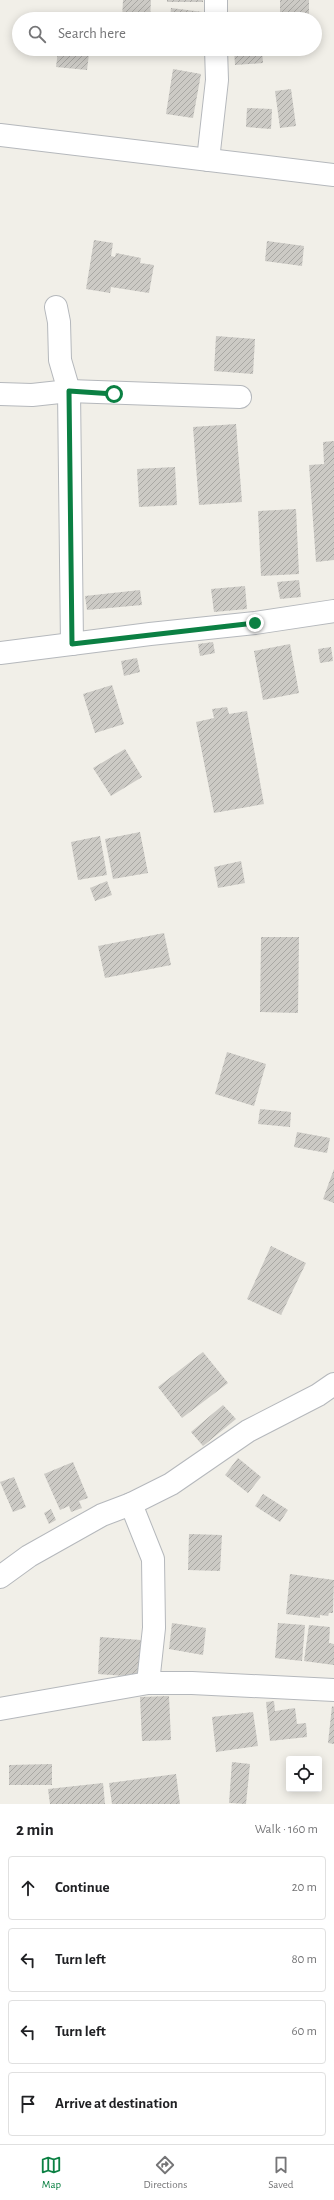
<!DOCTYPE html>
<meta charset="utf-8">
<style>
body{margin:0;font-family:"Alegreya Sans",sans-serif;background:#f6f6f6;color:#202124}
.controls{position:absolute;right:12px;bottom:12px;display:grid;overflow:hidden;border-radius:4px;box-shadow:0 2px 10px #0003}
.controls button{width:36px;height:36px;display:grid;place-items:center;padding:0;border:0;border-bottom:1px solid #e0e0e0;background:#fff;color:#202124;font:20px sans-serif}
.stop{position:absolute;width:12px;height:12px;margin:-9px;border:3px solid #0b8043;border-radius:50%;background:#fff}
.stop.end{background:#0b8043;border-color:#fff;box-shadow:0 1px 4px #0008}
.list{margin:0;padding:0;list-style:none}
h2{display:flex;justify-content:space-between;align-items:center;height:52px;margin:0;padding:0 16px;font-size:17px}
h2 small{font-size:13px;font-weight:400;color:#757577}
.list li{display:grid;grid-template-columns:26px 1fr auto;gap:12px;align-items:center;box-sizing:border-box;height:64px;margin:0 8px 8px;padding:0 8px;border:1px solid #e0e0e0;border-radius:4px}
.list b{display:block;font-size:15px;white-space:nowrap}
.list em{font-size:13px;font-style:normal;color:#757577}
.icon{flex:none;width:22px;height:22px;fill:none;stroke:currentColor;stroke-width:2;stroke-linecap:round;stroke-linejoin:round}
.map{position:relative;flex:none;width:334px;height:1804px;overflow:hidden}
.search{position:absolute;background:#fff;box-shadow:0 2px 10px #0003;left:12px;right:12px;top:12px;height:44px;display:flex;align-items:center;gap:10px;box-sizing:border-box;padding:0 14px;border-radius:22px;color:#757577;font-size:15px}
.sheet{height:340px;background:#fff}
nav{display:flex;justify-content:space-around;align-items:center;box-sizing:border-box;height:56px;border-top:1px solid #e0e0e0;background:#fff;font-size:11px;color:#757577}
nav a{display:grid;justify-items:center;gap:2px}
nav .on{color:#0b8043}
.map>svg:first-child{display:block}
.building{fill:url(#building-hatch)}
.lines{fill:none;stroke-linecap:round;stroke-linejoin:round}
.minor-casing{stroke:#b5b8bc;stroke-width:24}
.minor{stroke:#fff;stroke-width:22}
.route{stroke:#0b8043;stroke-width:5}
</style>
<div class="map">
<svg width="334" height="1804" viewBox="0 0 334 1804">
<defs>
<pattern id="building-hatch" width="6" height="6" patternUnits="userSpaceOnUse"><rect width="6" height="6" fill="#cccac5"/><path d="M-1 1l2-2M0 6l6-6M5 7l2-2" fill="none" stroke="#a9a8a4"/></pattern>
</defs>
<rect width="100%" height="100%" fill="#f1efe8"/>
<g class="building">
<polygon points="123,0 151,0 150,19 122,19"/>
<rect x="167" y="0" width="36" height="2"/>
<rect x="280" y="0" width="29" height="19"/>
<polygon points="171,8 211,13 211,19 170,19"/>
<polygon points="234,49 262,49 263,63 235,65"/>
<polygon points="58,51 89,54 87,70 56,67"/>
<polygon points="173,69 201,74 193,118 166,114"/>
<polygon points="291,89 296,126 280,128 275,91"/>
<polygon points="247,108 272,109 271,129 246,127"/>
<polygon points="94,240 113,243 111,256 115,257 116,253 141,258 140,263 154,265 149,293 111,287 110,293 86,289"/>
<polygon points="267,241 304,246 302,266 265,261"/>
<polygon points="216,336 255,339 253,374 214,371"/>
<polygon points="236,424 242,502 199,505 193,427"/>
<polygon points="334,441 334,560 316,562 309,465 324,464 323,442"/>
<polygon points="175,467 177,505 139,507 137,469"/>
<polygon points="296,509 299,574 261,576 258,511"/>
<polygon points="299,580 301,597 280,599 277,582"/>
<polygon points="245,586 247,609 214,612 211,589"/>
<polygon points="140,590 142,605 87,610 85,596"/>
<polygon points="213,642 215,653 200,656 198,644"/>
<polygon points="290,644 299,693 263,700 254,651"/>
<polygon points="331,647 333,661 320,663 318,649"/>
<polygon points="137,658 140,672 124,676 121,661"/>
<polygon points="112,685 124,724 95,733 83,694"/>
<polygon points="227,707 229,714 247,711 264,804 214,813 196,722 214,718 212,709"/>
<polygon points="125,749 142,777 111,796 93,768"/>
<polygon points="140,832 148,873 113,879 105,839"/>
<polygon points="100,836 107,875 78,880 71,842"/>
<polygon points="241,861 245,883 218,888 214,867"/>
<polygon points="107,881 112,895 95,901 90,888"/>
<polygon points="164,933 171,965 105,978 98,946"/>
<polygon points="261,937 299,937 298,1013 260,1012"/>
<polygon points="227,1052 266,1064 254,1106 215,1094"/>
<polygon points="260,1109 291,1112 290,1127 258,1124"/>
<polygon points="297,1132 330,1138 327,1153 294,1147"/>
<polygon points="334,1169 334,1203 323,1199"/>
<polygon points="271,1246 306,1263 281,1315 247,1299"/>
<polygon points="203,1352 228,1383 182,1418 158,1387"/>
<polygon points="223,1405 236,1419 203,1446 191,1432"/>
<polygon points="238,1458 261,1477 248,1493 225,1475"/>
<polygon points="73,1462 88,1498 79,1501 82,1508 71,1512 69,1506 60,1510 44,1474"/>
<polygon points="14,1477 26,1507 13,1512 0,1482"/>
<polygon points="263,1494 288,1510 280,1522 255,1506"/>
<polygon points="51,1509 56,1520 49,1524 44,1513"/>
<polygon points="189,1534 222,1535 220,1571 188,1570"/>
<polygon points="290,1574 334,1580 333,1613 329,1613 328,1616 320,1615 320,1618 286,1614"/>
<polygon points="172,1623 206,1628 203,1655 169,1649"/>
<polygon points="278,1623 305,1625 302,1661 275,1658"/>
<polygon points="309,1625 330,1627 329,1643 334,1644 334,1665 304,1661"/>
<polygon points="100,1637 141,1640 139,1677 98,1674"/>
<polygon points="169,1696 171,1740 142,1741 140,1697"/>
<polygon points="274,1701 275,1711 295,1708 297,1724 306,1723 307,1737 270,1741 266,1702"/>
<polygon points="332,1706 334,1707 334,1744 328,1743"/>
<polygon points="253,1712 258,1746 216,1752 212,1717"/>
<polygon points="232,1762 250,1764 246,1804 229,1803"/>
<polygon points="52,1764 52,1785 9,1785 9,1765"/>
<polygon points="176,1774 180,1804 112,1804 109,1783"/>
<polygon points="103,1783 105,1804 50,1804 48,1789"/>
</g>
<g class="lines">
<g class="minor-casing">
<g id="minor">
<polyline points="216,19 216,0"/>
<polyline points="0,135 334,175"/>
<polyline points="208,160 217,80 216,49"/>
<polyline points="56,307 59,322 60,360 69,391 72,644"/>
<polyline points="0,394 32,395 69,391 240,397"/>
<polyline points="0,653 150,634 255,623 334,611"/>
<polyline points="131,1504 153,1559 154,1628 148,1683"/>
<polyline points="0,1577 29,1556 102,1515 131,1504 171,1484 248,1431 318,1395 334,1384"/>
<polyline points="0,1709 148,1683 192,1683 334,1690"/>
</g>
</g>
<use href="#minor" class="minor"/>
</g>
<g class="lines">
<polyline class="route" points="114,394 69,391 72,644 255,623"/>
</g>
</svg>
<div class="controls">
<button><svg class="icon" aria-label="locate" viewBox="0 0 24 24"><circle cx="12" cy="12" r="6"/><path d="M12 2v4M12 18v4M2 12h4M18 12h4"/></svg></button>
</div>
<div class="stop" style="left:114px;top:394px"></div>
<div class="stop end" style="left:255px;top:623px"></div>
<div class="search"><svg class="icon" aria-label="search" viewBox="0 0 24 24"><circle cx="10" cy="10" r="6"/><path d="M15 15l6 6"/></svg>Search here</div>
</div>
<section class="sheet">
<h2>2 min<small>Walk · 160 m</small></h2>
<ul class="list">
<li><svg class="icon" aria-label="ahead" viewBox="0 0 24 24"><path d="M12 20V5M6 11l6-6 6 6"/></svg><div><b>Continue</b></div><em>20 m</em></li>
<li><svg class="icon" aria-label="left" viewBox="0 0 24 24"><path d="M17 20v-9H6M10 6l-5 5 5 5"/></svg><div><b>Turn left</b></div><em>80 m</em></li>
<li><svg class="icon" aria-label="left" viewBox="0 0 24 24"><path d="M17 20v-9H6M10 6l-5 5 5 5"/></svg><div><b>Turn left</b></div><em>60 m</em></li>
<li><svg class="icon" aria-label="arrive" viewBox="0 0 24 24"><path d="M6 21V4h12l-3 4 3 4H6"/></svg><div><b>Arrive at destination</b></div></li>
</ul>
</section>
<nav>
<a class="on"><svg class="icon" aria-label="map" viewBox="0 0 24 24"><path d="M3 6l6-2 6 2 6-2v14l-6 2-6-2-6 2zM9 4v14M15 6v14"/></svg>Map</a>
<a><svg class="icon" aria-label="directions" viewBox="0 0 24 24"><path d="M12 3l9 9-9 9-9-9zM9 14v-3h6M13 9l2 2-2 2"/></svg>Directions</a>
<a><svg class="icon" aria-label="saved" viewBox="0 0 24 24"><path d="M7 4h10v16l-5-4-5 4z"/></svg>Saved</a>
</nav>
